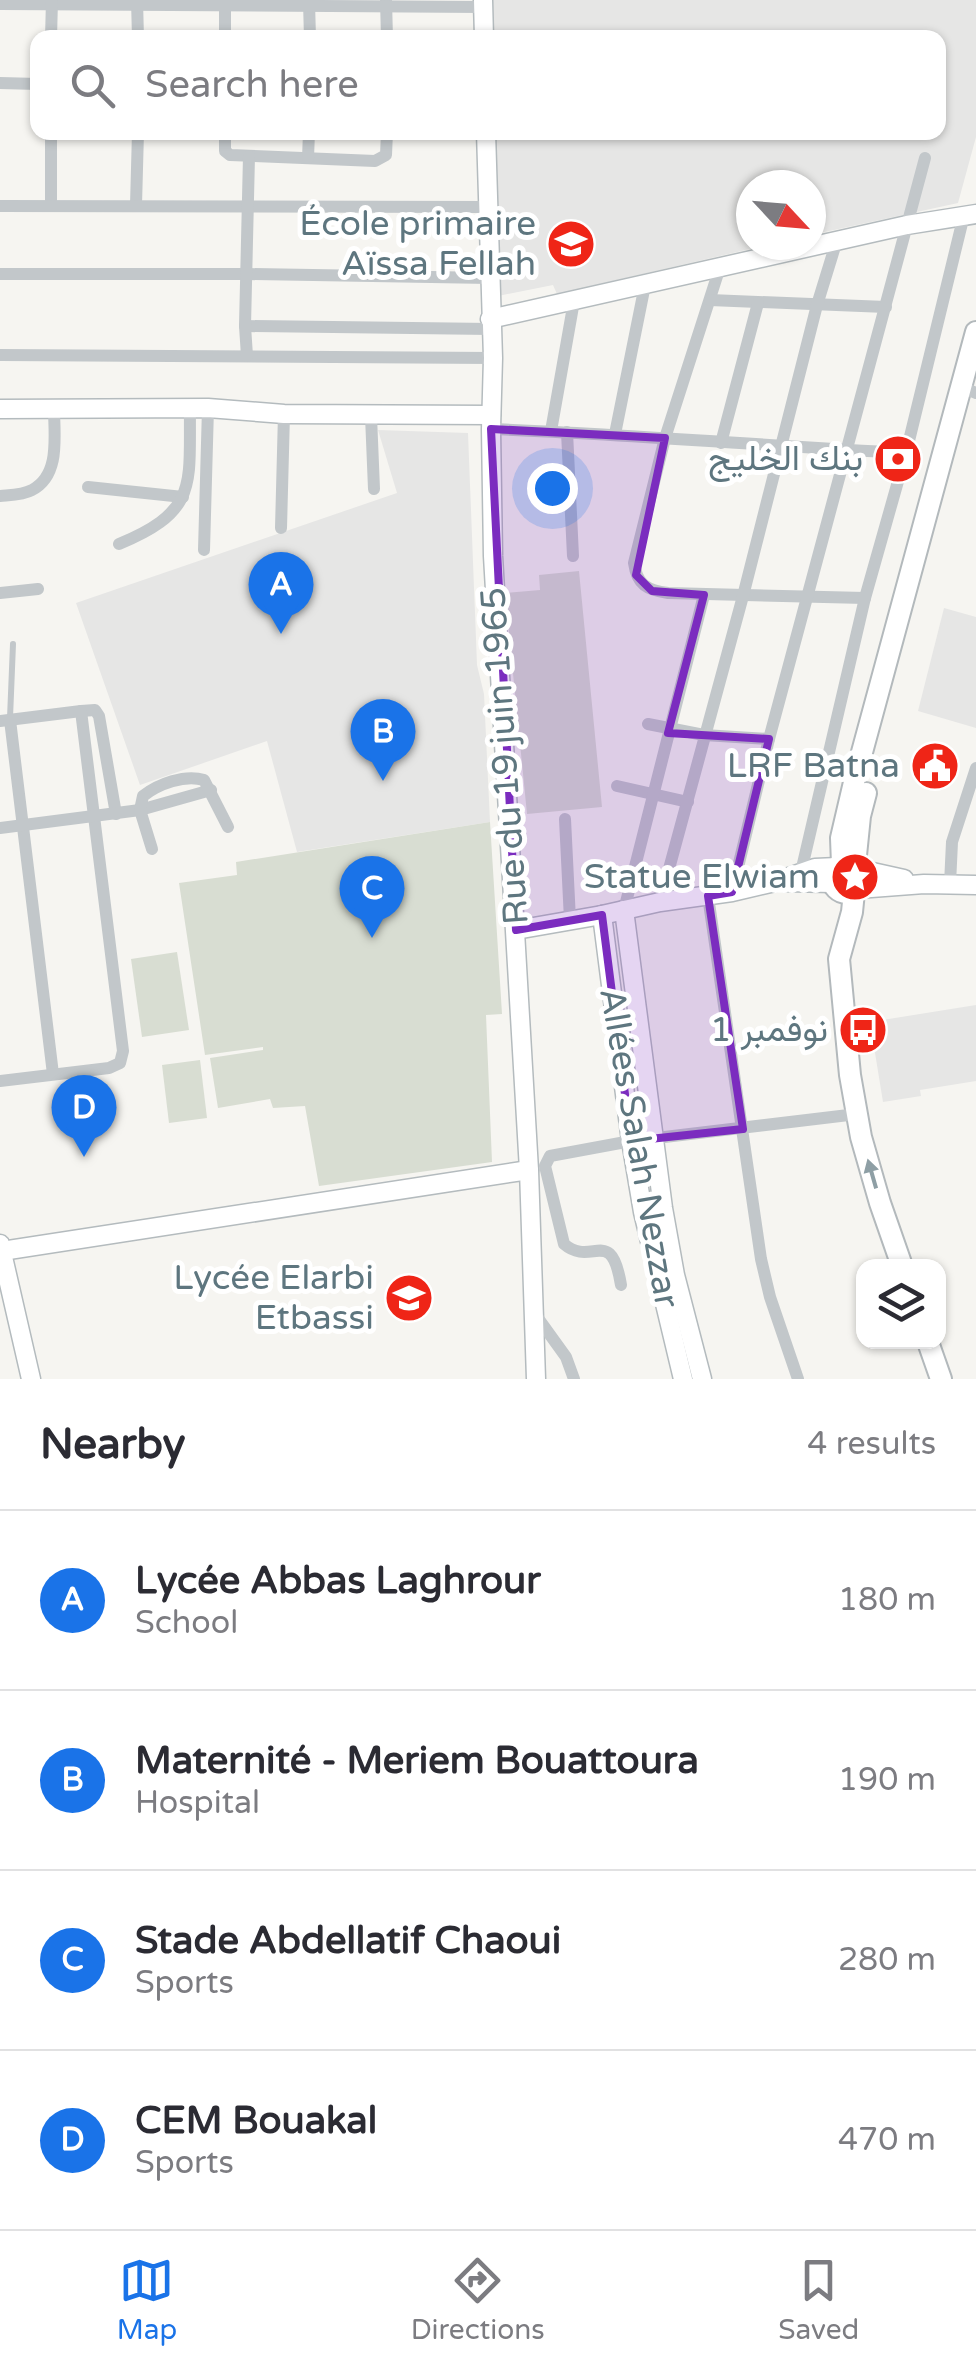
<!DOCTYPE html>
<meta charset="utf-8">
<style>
body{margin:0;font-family:"Varela Round",Vazirmatn,sans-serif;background:#f7f7f7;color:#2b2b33}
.controls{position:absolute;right:30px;bottom:30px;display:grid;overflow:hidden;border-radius:20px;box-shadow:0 2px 8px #0004}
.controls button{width:90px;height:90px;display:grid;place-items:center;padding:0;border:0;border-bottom:2px solid #e1e1e2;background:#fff;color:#2b2b33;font:50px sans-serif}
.compass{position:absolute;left:736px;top:170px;width:90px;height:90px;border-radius:50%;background:#fff;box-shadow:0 2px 8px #0004;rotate:116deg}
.you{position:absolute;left:552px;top:488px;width:35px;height:35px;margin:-25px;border:8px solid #fff;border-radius:50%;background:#1a73e8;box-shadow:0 0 0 15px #1a73e833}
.badge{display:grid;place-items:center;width:65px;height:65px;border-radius:50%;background:#1a73e8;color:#fff;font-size:32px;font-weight:700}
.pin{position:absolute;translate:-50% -82px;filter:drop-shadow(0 2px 5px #0008)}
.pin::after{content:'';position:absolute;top:52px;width:35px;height:30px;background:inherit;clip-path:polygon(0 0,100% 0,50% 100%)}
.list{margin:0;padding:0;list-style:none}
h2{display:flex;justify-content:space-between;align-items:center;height:130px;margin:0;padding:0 40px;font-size:42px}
h2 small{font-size:32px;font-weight:400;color:#7c7c81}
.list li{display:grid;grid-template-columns:65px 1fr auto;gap:30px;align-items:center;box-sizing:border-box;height:180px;padding:0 40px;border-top:2px solid #e1e1e2}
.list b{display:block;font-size:38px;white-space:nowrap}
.list p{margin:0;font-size:32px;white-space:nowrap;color:#7c7c81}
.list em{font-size:32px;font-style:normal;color:#7c7c81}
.icon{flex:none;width:55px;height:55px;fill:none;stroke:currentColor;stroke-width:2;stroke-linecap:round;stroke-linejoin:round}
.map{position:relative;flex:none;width:976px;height:1379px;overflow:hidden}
.search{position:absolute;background:#fff;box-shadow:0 2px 8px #0004;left:30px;right:30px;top:30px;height:110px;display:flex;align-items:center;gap:25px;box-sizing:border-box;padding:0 35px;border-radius:20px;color:#7c7c81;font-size:38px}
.sheet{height:850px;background:#fff}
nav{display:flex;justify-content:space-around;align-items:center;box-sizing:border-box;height:140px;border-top:2px solid #e1e1e2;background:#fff;font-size:28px;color:#7c7c81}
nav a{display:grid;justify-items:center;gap:5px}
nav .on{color:#1a73e8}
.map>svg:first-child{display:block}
.built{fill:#e6e6e5}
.green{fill:#d8ddd2}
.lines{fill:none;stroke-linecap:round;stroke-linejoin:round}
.secondary-casing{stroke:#b4bbbe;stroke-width:21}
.primary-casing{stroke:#b3b9bc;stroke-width:24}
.lane{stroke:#c2c7ca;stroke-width:6}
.street{stroke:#c2c7ca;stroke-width:12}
.secondary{stroke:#fff;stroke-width:18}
.primary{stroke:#fff;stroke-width:20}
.oneway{fill:#8e9fa5}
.marked{fill:#7b2cbf;fill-opacity:0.2;stroke:#7b2cbf;stroke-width:8;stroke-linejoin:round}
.labels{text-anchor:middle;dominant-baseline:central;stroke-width:10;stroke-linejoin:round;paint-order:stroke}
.poi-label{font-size:35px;fill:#5e767f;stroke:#fff;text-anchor:end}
.street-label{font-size:35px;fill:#5e767f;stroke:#fff}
</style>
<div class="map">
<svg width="976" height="1379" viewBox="0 0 976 1379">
<rect width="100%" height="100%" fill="#f6f5f1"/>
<g class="built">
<polygon points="490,0 976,0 976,137 958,203 811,235 811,185 751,185 751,245 767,245 557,294 553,285 498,296 498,215 495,133 938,132 938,38 491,37"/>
<polygon points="378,430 468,433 477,665 484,694 490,822 297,852 267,741 140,785 76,603 397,493"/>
<polygon points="944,608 976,617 976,728 918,711"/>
<polygon points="976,1005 976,1081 920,1090 921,1096 883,1102 870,1022"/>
</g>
<g class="green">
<polygon points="579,571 602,807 527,814 505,593 540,590 539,575"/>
<polygon points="490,822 502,1014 486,1015 492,1162 319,1186 305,1106 273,1108 270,1099 218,1108 210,1058 263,1050 263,1047 205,1055 179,883 237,875 236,862"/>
<polygon points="177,952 189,1030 142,1037 131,959"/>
<polygon points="200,1060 207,1118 169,1123 162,1065"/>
</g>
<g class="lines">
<g class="secondary-casing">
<g id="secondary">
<polyline points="483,0 484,38"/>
<polyline points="486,132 493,358 491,429 493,556 529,1170 536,1379"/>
<polyline points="490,319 907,225 976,214"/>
<polyline points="0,409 208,408 284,414 491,415"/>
<polyline points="859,869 904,879"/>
<polyline points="785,882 832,883"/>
<polyline points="858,889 924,884 976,885"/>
<polyline points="624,910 663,1208 675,1275 702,1379"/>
<polyline points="602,915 631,1141 643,1212 683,1379"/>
<polyline points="516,930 602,915 660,902 732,892 775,882 815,868 837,867"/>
<polyline points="0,1244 31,1379"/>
<polyline points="2,1251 529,1170"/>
</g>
</g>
<g class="primary-casing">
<g id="primary">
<circle cx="847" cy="878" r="15"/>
<polyline points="842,864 841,838 855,778 976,332"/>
<polyline points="855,865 860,816 866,793"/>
<polyline points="854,892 852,912 839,959 850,1075 861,1137 880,1203 902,1266"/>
<polyline points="928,1342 941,1379"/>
</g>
</g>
<polyline class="lane" points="10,718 13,644"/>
<g class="street">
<polyline points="137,0 138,38"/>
<polyline points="386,0 387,38"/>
<polyline points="309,2 310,38"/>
<polyline points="0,4 483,7"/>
<polyline points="51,38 52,0"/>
<polyline points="225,38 225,0"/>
<polyline points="0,83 38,84"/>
<polyline points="51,132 51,205"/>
<polyline points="225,132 225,151 230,155 375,161 386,155 387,132"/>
<polyline points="308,158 309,132"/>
<polyline points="136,205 138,132"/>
<polyline points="0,206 488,207"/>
<path d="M720,267L665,438L634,563C637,585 647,590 668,593L865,598"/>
<polyline points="0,274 247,274 490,278"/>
<polyline points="710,300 886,307"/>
<polyline points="245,326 491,329"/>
<polyline points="0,355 493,358"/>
<polyline points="247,356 245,326 249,156"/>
<polyline points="962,387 976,393"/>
<polyline points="371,416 374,489"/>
<path d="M491,429C629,434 767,446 906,453"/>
<polyline points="551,431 574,301"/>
<polyline points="567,432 573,556"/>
<polyline points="615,434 645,285"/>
<polyline points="721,443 758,303"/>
<polyline points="88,487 183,497"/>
<path d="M0,496C10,495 23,495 32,490C61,475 54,435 54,408"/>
<polyline points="281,528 284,414"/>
<path d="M119,544C199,511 189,484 190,408"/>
<polyline points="204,550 208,408"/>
<polyline points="0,593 38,589"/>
<polyline points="81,711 95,710 99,716 116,814"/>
<polyline points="10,720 53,1074"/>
<polyline points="0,721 81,711 123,1051 120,1063 109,1068 0,1081"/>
<polyline points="648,724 704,735 769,739"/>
<polyline points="617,786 688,802"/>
<polyline points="565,819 570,920"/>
<polyline points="0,828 140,810 211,790"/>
<path d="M152,849L140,810L143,796C158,784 185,774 204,780L228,827"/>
<polyline points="801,872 865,598 906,453 964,215"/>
<polyline points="950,884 952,842 976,768"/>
<polyline points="732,892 769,739 925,158"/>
<polyline points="708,896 761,1259 770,1297 798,1379"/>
<polyline points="660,902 743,596 817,305 837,240"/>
<polyline points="624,910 704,595"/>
<path d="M621,1285C611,1224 592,1268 564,1244L545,1166L550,1156L631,1141L857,1114"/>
<polyline points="535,1314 566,1357 574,1379"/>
</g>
<use href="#secondary" class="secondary"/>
<use href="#primary" class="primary"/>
</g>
<defs><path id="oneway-solid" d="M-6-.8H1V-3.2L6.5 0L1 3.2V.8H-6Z" transform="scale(2.5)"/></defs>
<use class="oneway" href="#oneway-solid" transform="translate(872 1174) rotate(-106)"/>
<path class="marked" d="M491,429L665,438L636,575L652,591L704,595L668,733L769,739L732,892L708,896L743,1129L631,1141L602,915L516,930Z"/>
<defs>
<g id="school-disc" transform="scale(2.5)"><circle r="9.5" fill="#ef2517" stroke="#fff"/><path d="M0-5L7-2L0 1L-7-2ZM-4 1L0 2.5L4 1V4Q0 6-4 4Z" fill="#fff"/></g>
<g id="bank-disc" transform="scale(2.5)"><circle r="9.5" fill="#ef2517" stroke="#fff"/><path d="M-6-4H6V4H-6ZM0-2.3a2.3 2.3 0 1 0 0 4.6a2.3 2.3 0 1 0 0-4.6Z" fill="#fff"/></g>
<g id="civic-disc" transform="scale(2.5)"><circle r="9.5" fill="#ef2517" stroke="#fff"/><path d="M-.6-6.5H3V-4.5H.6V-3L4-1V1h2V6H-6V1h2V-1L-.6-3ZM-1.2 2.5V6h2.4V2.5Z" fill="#fff"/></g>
<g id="sight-disc" transform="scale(2.5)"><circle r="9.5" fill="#ef2517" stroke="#fff"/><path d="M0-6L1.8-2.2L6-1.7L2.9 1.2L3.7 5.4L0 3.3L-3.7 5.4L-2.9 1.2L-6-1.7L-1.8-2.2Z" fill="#fff"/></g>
<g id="bus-disc" transform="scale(2.5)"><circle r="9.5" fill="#ef2517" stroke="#fff"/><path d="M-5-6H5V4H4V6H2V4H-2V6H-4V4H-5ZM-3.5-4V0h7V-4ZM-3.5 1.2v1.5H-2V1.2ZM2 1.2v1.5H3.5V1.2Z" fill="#fff"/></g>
</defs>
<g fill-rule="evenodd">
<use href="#school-disc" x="571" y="244"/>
<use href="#bank-disc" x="898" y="459"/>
<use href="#civic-disc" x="935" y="766"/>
<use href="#sight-disc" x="855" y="877"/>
<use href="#bus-disc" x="863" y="1030"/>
<use href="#school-disc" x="409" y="1298"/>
</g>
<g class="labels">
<g class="poi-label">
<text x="536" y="224">École primaire<tspan x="536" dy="40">Aïssa Fellah</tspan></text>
<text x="863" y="459">بنك الخليج</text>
<text x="900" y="766">LRF Batna</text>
<text x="820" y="877">Statue Elwiam</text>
<text x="828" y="1030">1 نوفمبر</text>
<text x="374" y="1278">Lycée Elarbi<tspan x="374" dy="40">Etbassi</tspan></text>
</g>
<g class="street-label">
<text transform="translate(505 756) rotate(-94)">Rue du 19 juin 1965</text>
<text transform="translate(639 1148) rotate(80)">Allées Salah Nezzar</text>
</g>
</g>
</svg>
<div class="controls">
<button><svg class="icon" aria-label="layers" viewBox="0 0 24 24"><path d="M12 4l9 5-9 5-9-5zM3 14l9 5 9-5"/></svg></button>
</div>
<svg class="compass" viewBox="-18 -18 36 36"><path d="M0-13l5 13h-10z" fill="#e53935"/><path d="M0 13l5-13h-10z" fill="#7c7c81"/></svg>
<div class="you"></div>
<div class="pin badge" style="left:281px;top:634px">A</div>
<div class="pin badge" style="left:383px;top:781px">B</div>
<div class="pin badge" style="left:372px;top:938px">C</div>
<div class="pin badge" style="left:84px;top:1157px">D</div>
<div class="search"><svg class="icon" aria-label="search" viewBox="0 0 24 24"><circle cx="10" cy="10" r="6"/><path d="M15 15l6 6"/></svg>Search here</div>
</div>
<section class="sheet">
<h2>Nearby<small>4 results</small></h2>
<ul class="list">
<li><span class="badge">A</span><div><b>Lycée Abbas Laghrour</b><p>School</p></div><em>180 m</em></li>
<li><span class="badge">B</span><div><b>Maternité - Meriem Bouattoura</b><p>Hospital</p></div><em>190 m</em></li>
<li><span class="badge">C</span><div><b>Stade Abdellatif Chaoui</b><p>Sports</p></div><em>280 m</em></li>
<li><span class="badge">D</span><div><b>CEM Bouakal</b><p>Sports</p></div><em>470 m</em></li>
</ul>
</section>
<nav>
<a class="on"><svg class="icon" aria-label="map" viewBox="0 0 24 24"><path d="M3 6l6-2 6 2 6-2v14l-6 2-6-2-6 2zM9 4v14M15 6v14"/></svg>Map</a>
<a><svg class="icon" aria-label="directions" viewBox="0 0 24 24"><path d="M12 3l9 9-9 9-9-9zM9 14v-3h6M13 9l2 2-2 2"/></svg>Directions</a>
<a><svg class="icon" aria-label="saved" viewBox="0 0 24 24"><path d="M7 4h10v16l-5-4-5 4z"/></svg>Saved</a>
</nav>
